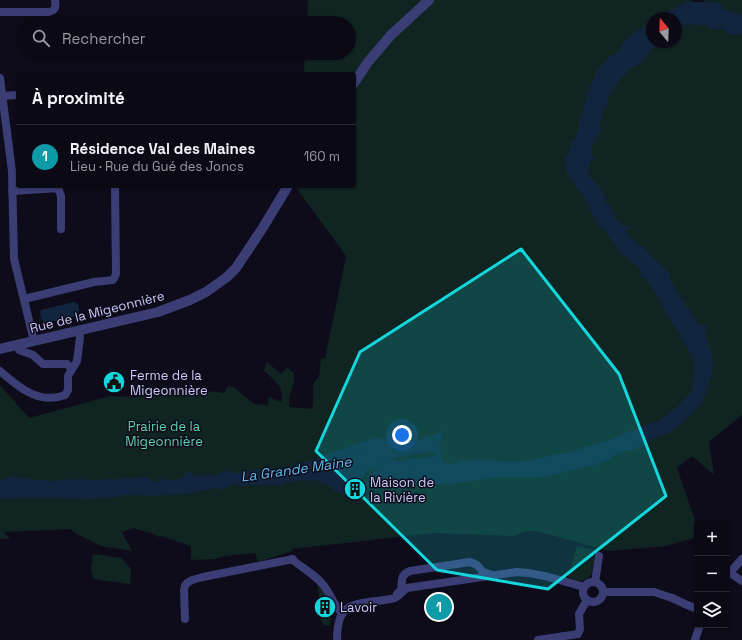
<!DOCTYPE html>
<html lang="fr">
<meta charset="utf-8">
<style>
body{margin:0;font-family:"Space Grotesk",sans-serif;background:#181722;color:#f1f3f6}
.controls{position:absolute;right:12px;bottom:12px;display:grid;overflow:hidden;border-radius:4px;box-shadow:0 1px 3px #0004}
.controls button{width:36px;height:36px;display:grid;place-items:center;padding:0;border:0;border-bottom:1px solid #2a2a34;background:#0a0914;color:#f1f3f6;font:20px sans-serif}
.compass{position:absolute;left:646px;top:12px;width:36px;height:36px;border-radius:50%;background:#0a0914;box-shadow:0 1px 3px #0004;rotate:341deg}
.you{position:absolute;left:402px;top:435px;width:14px;height:14px;margin:-10px;border:3px solid #fff;border-radius:50%;background:#1a73e8;box-shadow:0 0 0 6px #1a73e833}
.badge{display:grid;place-items:center;width:26px;height:26px;border-radius:50%;background:#0f766e;color:#fff;font-size:13px;font-weight:700}
.pin{position:absolute;translate:-50% -50%;border:2px solid #fff;box-shadow:0 1px 4px #0006}
.list{margin:0;padding:0;list-style:none}
h2{display:flex;justify-content:space-between;align-items:center;height:52px;margin:0;padding:0 16px;font-size:17px}
h2 small{font-size:13px;font-weight:400;color:#999aa0}
.list li{display:grid;grid-template-columns:26px 1fr auto;gap:12px;align-items:center;box-sizing:border-box;height:64px;padding:0 16px;border-top:1px solid #2a2a34}
.list b{display:block;font-size:15px;white-space:nowrap}
.list p{margin:0;font-size:13px;white-space:nowrap;color:#999aa0}
.list em{font-size:13px;font-style:normal;color:#999aa0}
.icon{flex:none;width:22px;height:22px;fill:none;stroke:currentColor;stroke-width:2;stroke-linecap:round;stroke-linejoin:round}
.map{position:relative;flex:none;width:742px;height:640px;overflow:hidden}
.search{position:absolute;background:#0a0914;box-shadow:0 1px 3px #0004;left:16px;top:16px;width:340px;height:44px;display:flex;align-items:center;gap:10px;box-sizing:border-box;padding:0 14px;border-radius:22px;color:#999aa0;font-size:15px}
.panel{position:absolute;background:#0a0914;box-shadow:0 1px 3px #0004;left:16px;top:72px;width:340px;height:116px;border-radius:4px}
.map>svg:first-child{display:block}
.green{fill:#102421;fill-rule:evenodd}
.water{fill:#11263e}
.lines{fill:none;stroke-linecap:round;stroke-linejoin:round}
.river{stroke:#11263e;stroke-width:13}
.minor{stroke:#3b3d75;stroke-width:8}
.tertiary{stroke:#3b3d75;stroke-width:10}
.marked{fill:#14d7dd;fill-opacity:0.2;stroke:#14d7dd;stroke-width:3;stroke-linejoin:round}
.labels{text-anchor:middle;dominant-baseline:central;stroke-width:3;stroke-linejoin:round;paint-order:stroke}
.street-label{font-size:13px;fill:#cccafa;stroke:#0e0c1a}
.poi-label{font-size:13px;fill:#cccafa;stroke:#0e0c1a;text-anchor:start}
.park-label{font-size:13px;fill:#5ed2ad;stroke:#0e0c1a}
.water-label{font-size:14px;font-style:italic;fill:#61b9f1;stroke:#0e0c1a}
</style>
<div class="map">
<svg width="742" height="640" viewBox="0 0 742 640">
<rect width="100%" height="100%" fill="#0e0c1a"/>
<g class="green">
<path d="M308,0H690L742,29V415L709,442L714,475L692,456L677,468L697,526V537L666,546L609,551L537,531H525L514,536L434,533L292,549V551L258,562L255,553L226,556H224L215,559L191,560V546L161,536L157,537L156,535L134,528L122,532L132,551L101,546L75,533L71,529L4,532L10,539H0V385L29,418L110,396L137,397L139,389L151,387L194,391L193,389L224,393L228,386L234,387L253,403L256,404L268,405L269,397L281,402C286,388 273,379 264,371L267,362L281,374L287,368L294,373V383L289,397V407L310,409L313,406V384L319,377L321,358L325,359L346,256L295,186H354V74H304L305,53H349V23H307ZM652,18H676V42H652Z"/>
<polygon points="703,0 742,0 742,27"/>
<path d="M577,546L595,550C594,560 595,581 581,581C577,581 572,579 568,577Z"/>
<polygon points="93,554 122,558 131,569 130,584 93,579 91,568"/>
<polygon points="317,583 324,591 326,596 320,597 323,610 329,610 327,600 328,600 332,606 330,625 324,626 323,623 322,623"/>
</g>
<g class="water">
<polygon points="687,2 718,2 721,4 723,9 738,13 742,15 742,34 731,35 722,28 715,29 709,28 705,25 694,25 686,23 683,27 676,30 676,18 656,18"/>
<path d="M652,21V42H661L657,46L650,50L645,60L639,63L637,66L629,69L619,81L608,98L607,106L604,109V112L602,115V119L600,124V132L592,147L591,156L595,158V159L590,161L588,169L590,177L595,182L603,191L607,204L612,209L618,222H620L624,227L628,225L630,227L626,231C629,233 629,235 631,238C634,241 637,242 639,246H642C651,255 660,265 670,273L669,276C677,294 689,308 699,325H706L707,327L705,328L706,337L710,347L713,362L711,377L705,396L701,404L687,419L669,433L654,438L636,449L619,453L609,459L595,465L544,477L526,478L522,477L521,478H492L451,484L420,485L418,483H408L391,480L376,486H365L370,475L378,468L410,459L420,458L435,457V452L417,453L377,462L368,469L361,481L353,480L352,488H351V491L352,495L349,497L334,491L333,488L316,480L286,482L282,485H247L246,486L233,485L219,490L213,487L212,489L189,494H178L156,496L138,495H127L106,498L88,499L49,498H14L11,500V498H7L0,499V481L12,476L38,480L57,481L70,479L100,480L143,477L148,478L156,482L166,479L174,480L185,476V472L189,471L196,476L216,475L224,471L238,473L255,470L262,471L290,467L375,438L414,441L434,435L444,431L439,446L443,462C451,465 456,465 462,459L467,461L489,460L507,462L526,461L573,451L606,441L643,426L657,422L679,405L691,392L692,387L695,363L689,351L648,281L641,276V271L639,268L618,251L605,230L598,225L585,198L570,179L567,173L565,161V158L569,152L571,144L575,138L578,131L579,125V120L583,112L587,96L597,70L609,57L619,51L623,43L627,38Z"/>
<polygon points="74,302 78,304 79,309 78,314 74,317 45,323 41,319 40,314 41,310"/>
</g>
<g class="lines">
<polyline class="river" points="359,460 404,469"/>
<g class="minor">
<path d="M0,12H49C56,10 56,7 55,0"/>
<polyline points="0,78 12,171 14,259 34,341"/>
<polyline points="0,96 18,95"/>
<polyline points="12,191 58,188 61,196 61,229"/>
<polyline points="24,299 94,282 113,280 116,274 115,186"/>
<polyline points="16,345 19,350 33,355 43,364 67,364 71,368"/>
<path d="M0,371C18,387 39,405 65,395L68,390V376L77,361L80,337L79,330"/>
<polyline points="730,573 742,581"/>
<polyline points="727,576 742,559"/>
<polyline points="595,582 599,556"/>
<circle cx="593" cy="592" r="10"/>
<polyline points="604,592 654,592 672,598 685,604 697,609"/>
<path d="M397,594C398,593 401,590 401,589C403,580 399,576 410,571L470,562L477,565L483,572L492,575"/>
<path d="M185,619L184,590L185,586L187,583L192,580L203,577L293,559L294,561C304,569 320,578 326,589C332,597 334,606 342,613"/>
<path d="M337,640C337,608 347,604 376,601C382,600 389,600 395,598C400,596 402,591 407,588L517,572C540,573 562,581 584,587"/>
<polyline points="538,640 578,634 580,629 579,614 587,600"/>
<polyline points="695,640 700,625"/>
</g>
<g class="tertiary">
<polyline points="354,83 368,62 391,35 429,0"/>
<polyline points="0,349 158,312 190,300 206,292 227,277 236,268 262,229 288,186"/>
</g>
</g>
<path class="marked" d="M521,249L619,374L666,496L548,589L437,570L316,451L360,352Z"/>
<defs>
<g id="civic-disc" transform="scale(1.15)"><circle r="9.5" fill="#14d7dd" stroke="#0e0c1a"/><path d="M-.6-6.5H3V-4.5H.6V-3L4-1V1h2V6H-6V1h2V-1L-.6-3ZM-1.2 2.5V6h2.4V2.5Z" fill="#111"/></g>
<g id="building-disc" transform="scale(1.15)"><circle r="9.5" fill="#14d7dd" stroke="#0e0c1a"/><path d="M-4-6H4V6H1V3H-1V6H-4ZM-2.5-4.3h1.7v1.8h-1.7ZM.8-4.3h1.7v1.8H.8ZM-2.5-1h1.7V.8h-1.7ZM.8-1h1.7V.8H.8Z" fill="#111"/></g>
</defs>
<g fill-rule="evenodd">
<use href="#civic-disc" x="114" y="382"/>
<use href="#building-disc" x="355" y="489"/>
<use href="#building-disc" x="325" y="607"/>
</g>
<g class="labels">
<g class="street-label">
<text transform="translate(97 312) rotate(-14)">Rue de la Migeonnière</text>
</g>
<g class="poi-label">
<text x="130" y="375">Ferme de la<tspan x="130" dy="15">Migeonnière</tspan></text>
<text x="370" y="482">Maison de<tspan x="370" dy="15">la Rivière</tspan></text>
<text x="340" y="607">Lavoir</text>
</g>
<g class="park-label">
<text x="164" y="426">Prairie de la<tspan x="164" dy="15">Migeonnière</tspan></text>
</g>
<g class="water-label">
<text transform="translate(296 469) rotate(-8)">La Grande Maine</text>
</g>
</g>
</svg>
<div class="controls">
<button>+</button>
<button>−</button>
<button><svg class="icon" aria-label="layers" viewBox="0 0 24 24"><path d="M12 4l9 5-9 5-9-5zM3 14l9 5 9-5"/></svg></button>
</div>
<svg class="compass" viewBox="-18 -18 36 36"><path d="M0-13l5 13h-10z" fill="#e53935"/><path d="M0 13l5-13h-10z" fill="#999aa0"/></svg>
<div class="you"></div>
<div class="pin badge" style="left:439px;top:607px;background:#0f9aa8">1</div>
<div class="search"><svg class="icon" aria-label="search" viewBox="0 0 24 24"><circle cx="10" cy="10" r="6"/><path d="M15 15l6 6"/></svg>Rechercher</div>
<section class="panel">
<h2>À proximité<small></small></h2>
<ul class="list">
<li><span class="badge" style="background:#0f9aa8">1</span><div><b>Résidence Val des Maines</b><p>Lieu · Rue du Gué des Joncs</p></div><em>160 m</em></li>
</ul>
</section>
</div>
